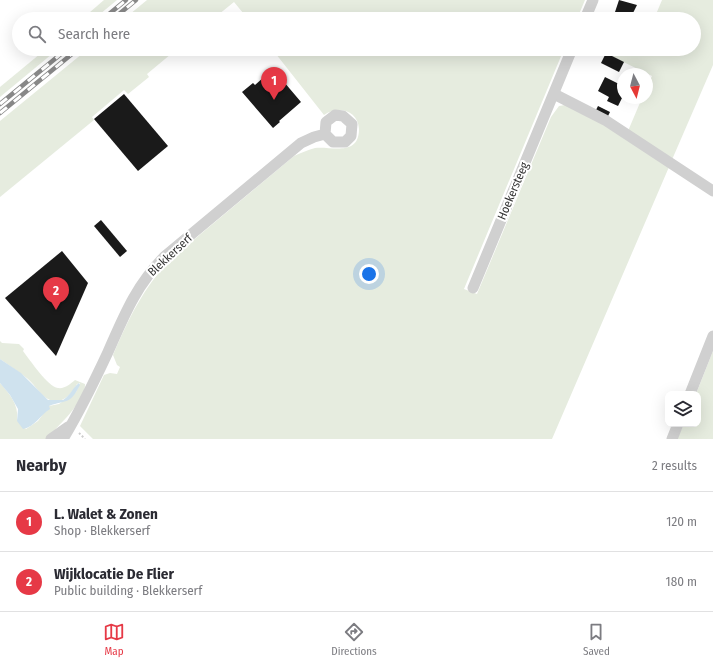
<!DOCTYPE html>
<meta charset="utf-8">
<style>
body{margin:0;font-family:"Fira Sans Condensed",sans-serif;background:#f2f2f3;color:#2b2b33}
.controls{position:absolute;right:12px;bottom:12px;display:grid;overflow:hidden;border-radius:8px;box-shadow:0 4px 16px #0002}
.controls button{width:36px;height:36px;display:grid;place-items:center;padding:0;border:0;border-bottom:1px solid #e1e1e2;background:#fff;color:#2b2b33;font:20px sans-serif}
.compass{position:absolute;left:617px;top:68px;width:36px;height:36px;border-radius:50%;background:#fff;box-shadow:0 4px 16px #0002;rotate:173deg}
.you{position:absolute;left:369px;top:274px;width:14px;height:14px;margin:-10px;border:3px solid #fff;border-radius:50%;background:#1a73e8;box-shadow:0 0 0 6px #1a73e833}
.badge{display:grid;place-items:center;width:26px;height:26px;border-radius:50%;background:#e63946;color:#fff;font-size:13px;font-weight:700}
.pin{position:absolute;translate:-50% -33px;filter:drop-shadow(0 1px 2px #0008)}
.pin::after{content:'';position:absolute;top:21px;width:14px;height:12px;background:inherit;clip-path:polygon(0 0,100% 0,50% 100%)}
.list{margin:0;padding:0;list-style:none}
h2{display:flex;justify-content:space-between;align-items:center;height:52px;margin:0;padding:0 16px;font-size:17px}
h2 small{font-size:13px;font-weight:400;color:#7c7c81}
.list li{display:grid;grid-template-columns:26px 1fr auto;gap:12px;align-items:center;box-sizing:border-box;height:60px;padding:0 16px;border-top:1px solid #e1e1e2}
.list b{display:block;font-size:15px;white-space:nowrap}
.list p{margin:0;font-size:13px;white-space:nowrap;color:#7c7c81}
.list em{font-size:13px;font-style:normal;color:#7c7c81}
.icon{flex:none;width:22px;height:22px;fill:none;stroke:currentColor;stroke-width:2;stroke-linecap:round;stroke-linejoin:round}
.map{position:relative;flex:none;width:713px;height:439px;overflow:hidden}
.search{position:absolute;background:#fff;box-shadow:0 4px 16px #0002;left:12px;right:12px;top:12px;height:44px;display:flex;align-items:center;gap:10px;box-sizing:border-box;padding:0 14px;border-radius:22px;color:#7c7c81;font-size:15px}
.sheet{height:172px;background:#fff}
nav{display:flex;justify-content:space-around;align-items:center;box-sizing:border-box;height:56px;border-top:1px solid #e1e1e2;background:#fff;font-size:11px;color:#7c7c81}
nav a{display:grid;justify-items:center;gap:2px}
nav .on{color:#e63946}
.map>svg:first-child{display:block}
.green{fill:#e6ecdf}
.water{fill:#cfe2ee}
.building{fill:#1a1a1a}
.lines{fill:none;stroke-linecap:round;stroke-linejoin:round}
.path{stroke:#cdcdcd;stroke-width:2;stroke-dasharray:2 2;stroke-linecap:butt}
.minor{stroke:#d0d0d0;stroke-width:11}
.rail-casing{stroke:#888;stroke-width:4.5}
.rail{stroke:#fff;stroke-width:3;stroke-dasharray:9;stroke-linecap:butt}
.labels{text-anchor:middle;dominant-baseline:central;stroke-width:4;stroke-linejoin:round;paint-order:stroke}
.street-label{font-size:12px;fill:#333;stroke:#fff}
</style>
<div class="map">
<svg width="713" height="439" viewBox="0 0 713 439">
<rect width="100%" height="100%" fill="#fff"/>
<g class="green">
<polygon points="104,0 117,0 94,19 82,19"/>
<polygon points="147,0 585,0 577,19 248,19 234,2 213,19 124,19"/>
<polygon points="662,0 713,0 713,65 671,162 628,131 642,98 647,98 647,87 652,76 597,49 694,49 694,19 654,19"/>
<polygon points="46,49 58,49 0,97 0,87"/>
<polygon points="88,49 177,49 147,74 149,77 128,94 124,90 92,117 94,120 0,197 0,121"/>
<path d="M272,49H564L464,289L477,294L551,117L559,106L565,105L600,122L669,167L552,439H93L80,426L104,375L110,373L117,374L120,367L117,365L113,355C129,318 143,288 172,258L294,156C301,153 307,150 315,148C331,146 359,157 359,129C358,110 338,105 324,115Z"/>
<path d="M0,341L2,343L19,344L24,349L23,351C30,360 48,387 58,388C65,389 70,384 75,380L85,384C86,401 57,427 46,439H0V383C9,393 19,405 17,419L26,429L38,421L49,406L59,404L76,392L80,383L77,384C72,394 60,407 48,399C40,395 35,385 28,379C19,372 9,365 0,359Z"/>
<polygon points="713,351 713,439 677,439 684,424 698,424 698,394 696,394"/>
</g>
<path class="water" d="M0,359L21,373L48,400H63C71,395 73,387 79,383L80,385C69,406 67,399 49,406L50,409C41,414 35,427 23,429L17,421L18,409L10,395L0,383Z"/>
<g class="building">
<polygon points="619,0 637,5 633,13 636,19 621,19 620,14 615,12"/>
<polygon points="606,53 624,62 619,72 601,63"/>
<polygon points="273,69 301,102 279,121 280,122 273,128 242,92 253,83 255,85"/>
<polygon points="605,77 623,86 623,96 618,106 607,101 609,97 598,91"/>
<polygon points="124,94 168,146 138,171 94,119"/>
<polygon points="598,106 610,112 607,118 595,112"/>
<polygon points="101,220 127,251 120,257 94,226"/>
<polygon points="62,251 88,283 56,356 5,298"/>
</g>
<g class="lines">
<polyline class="path" points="79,433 85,439"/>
<g class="minor">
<polyline points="585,19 593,0"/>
<polyline points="554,94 605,120 713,191"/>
<polyline points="473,288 572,49"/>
<polyline points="690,394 713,336"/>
<polyline points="51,439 68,427"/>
<path d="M63,439C80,411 94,382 108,352C124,316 135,287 164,257L301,143L314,137L325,134L333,142H345L351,136L352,124L343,116L335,115L326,122L325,134"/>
<polyline points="672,439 678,424"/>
</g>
<g class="rail-casing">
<g id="rail">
<polyline points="103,19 126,0"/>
<polyline points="113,19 136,0"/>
<polyline points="0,104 67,49"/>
<polyline points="0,113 78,49"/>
</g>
</g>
<use href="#rail" class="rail"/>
</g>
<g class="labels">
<g class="street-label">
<text transform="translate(513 191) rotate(-67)">Hoekersteeg</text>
<text transform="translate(170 255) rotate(-43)">Blekkerserf</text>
</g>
</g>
</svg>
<div class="controls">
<button><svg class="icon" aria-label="layers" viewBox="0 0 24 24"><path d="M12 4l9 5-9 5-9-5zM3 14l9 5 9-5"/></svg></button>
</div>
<svg class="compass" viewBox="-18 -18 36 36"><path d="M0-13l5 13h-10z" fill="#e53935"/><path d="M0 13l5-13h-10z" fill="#7c7c81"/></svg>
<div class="you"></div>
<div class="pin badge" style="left:274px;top:100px">1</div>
<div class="pin badge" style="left:56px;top:310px">2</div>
<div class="search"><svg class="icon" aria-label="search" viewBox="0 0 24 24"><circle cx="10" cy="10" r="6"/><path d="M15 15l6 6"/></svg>Search here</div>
</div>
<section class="sheet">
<h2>Nearby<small>2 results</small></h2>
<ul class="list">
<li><span class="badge">1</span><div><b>L. Walet &amp; Zonen</b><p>Shop · Blekkerserf</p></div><em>120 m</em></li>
<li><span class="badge">2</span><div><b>Wijklocatie De Flier</b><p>Public building · Blekkerserf</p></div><em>180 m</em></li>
</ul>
</section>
<nav>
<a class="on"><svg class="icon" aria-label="map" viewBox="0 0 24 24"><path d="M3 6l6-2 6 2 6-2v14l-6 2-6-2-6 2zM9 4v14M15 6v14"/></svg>Map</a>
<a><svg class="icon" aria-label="directions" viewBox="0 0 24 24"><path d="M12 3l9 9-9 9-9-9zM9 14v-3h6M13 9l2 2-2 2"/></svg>Directions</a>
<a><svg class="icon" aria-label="saved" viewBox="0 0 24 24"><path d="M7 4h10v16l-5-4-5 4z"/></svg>Saved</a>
</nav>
